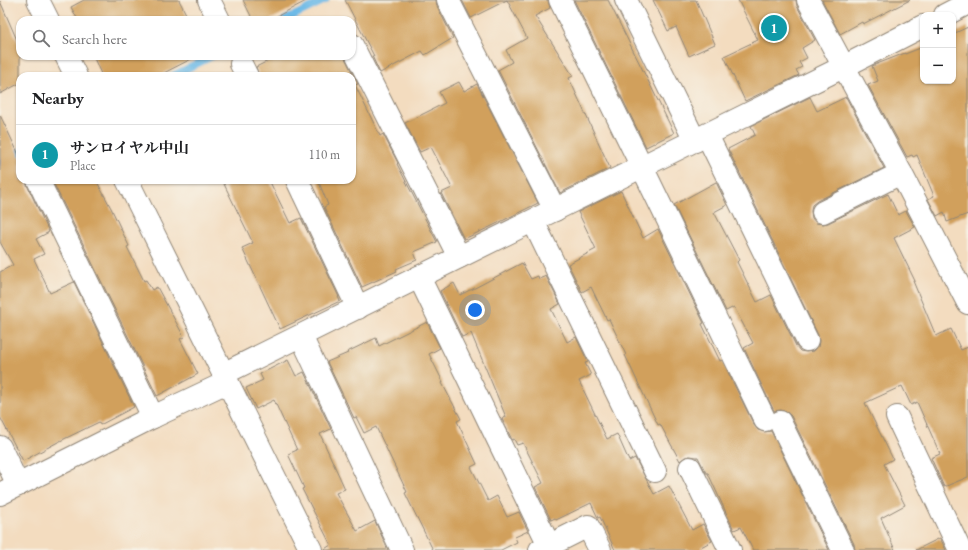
<!DOCTYPE html>
<meta charset="utf-8">
<style>
body{margin:0;font-family:"EB Garamond","Noto Serif JP",serif;background:#f6f6f6;color:#202124}
.controls{position:absolute;right:12px;top:12px;display:grid;overflow:hidden;border-radius:8px;box-shadow:0 1px 3px #0004}
.controls button{width:36px;height:36px;display:grid;place-items:center;padding:0;border:0;border-bottom:1px solid #e0e0e0;background:#fff;color:#202124;font:20px sans-serif}
.you{position:absolute;left:475px;top:310px;width:14px;height:14px;margin:-10px;border:3px solid #fff;border-radius:50%;background:#1a73e8;box-shadow:0 0 0 6px #1a73e833}
.badge{display:grid;place-items:center;width:26px;height:26px;border-radius:50%;background:#d1495b;color:#fff;font-size:13px;font-weight:700}
.pin{position:absolute;translate:-50% -50%;border:2px solid #fff;box-shadow:0 1px 4px #0006}
.list{margin:0;padding:0;list-style:none}
h2{display:flex;justify-content:space-between;align-items:center;height:52px;margin:0;padding:0 16px;font-size:17px}
h2 small{font-size:13px;font-weight:400;color:#757577}
.list li{display:grid;grid-template-columns:26px 1fr auto;gap:12px;align-items:center;box-sizing:border-box;height:60px;padding:0 16px;border-top:1px solid #e0e0e0}
.list b{display:block;font-size:15px;white-space:nowrap}
.list p{margin:0;font-size:13px;white-space:nowrap;color:#757577}
.list em{font-size:13px;font-style:normal;color:#757577}
.icon{flex:none;width:22px;height:22px;fill:none;stroke:currentColor;stroke-width:2;stroke-linecap:round;stroke-linejoin:round}
.map{position:relative;flex:none;width:968px;height:550px;overflow:hidden}
.search{position:absolute;background:#fff;box-shadow:0 1px 3px #0004;left:16px;top:16px;width:340px;height:44px;display:flex;align-items:center;gap:10px;box-sizing:border-box;padding:0 14px;border-radius:12px;color:#757577;font-size:15px}
.panel{position:absolute;background:#fff;box-shadow:0 1px 3px #0004;left:16px;top:72px;width:340px;height:112px;border-radius:12px}
.map>svg:first-child{display:block}
.lines{fill:none;stroke-linecap:round;stroke-linejoin:round}
.stream{stroke:#6dbae7;stroke-width:7}
.building{fill:#d1a05c}
.street-casing{stroke:#8f8475;stroke-width:24}
.street{stroke:#fff;stroke-width:22}
</style>
<div class="map">
<svg width="968" height="550" viewBox="0 0 968 550">
<rect width="100%" height="100%" fill="#f7f3e8"/>
<filter id="ink" filterUnits="userSpaceOnUse"><feTurbulence type="fractalNoise" baseFrequency=".025" numOctaves="2"/><feDisplacementMap in="SourceGraphic" scale="8" xChannelSelector="R" yChannelSelector="G"/><feConvolveMatrix kernelMatrix="1 2 1 2 8 2 1 2 1" color-interpolation-filters="sRGB"/></filter>
<filter id="wash" filterUnits="userSpaceOnUse"><feTurbulence type="fractalNoise" baseFrequency=".012" numOctaves="4" result="noise"/><feDisplacementMap in="SourceGraphic" scale="16" xChannelSelector="R" yChannelSelector="G"/><feGaussianBlur stdDeviation="0.9" result="paint"/><feColorMatrix in="noise" values="0 0 0 0 0 0 0 0 0 0 0 0 0 0 0 0 0 1.4 0 .05"/><feComposite in="paint" operator="in"/></filter>
<g filter="url(#wash)">
<rect width="100%" height="100%" fill="#f3dcbf"/>
<g class="lines">
<g class="stream">
<polyline points="285,20 326,0"/>
<polyline points="172,76 213,56"/>
<polyline points="0,162 20,152"/>
</g>
</g>
<g id="blocks">
<g class="building">
<polygon points="84,0 179,0 189,20 78,20 71,7"/>
<polygon points="243,0 308,0 270,20 253,20"/>
<polygon points="345,0 436,0 437,6 453,38 425,55 422,51 380,73 372,56 374,56"/>
<polygon points="462,0 507,0 471,18"/>
<polygon points="507,0 548,0 550,8 535,16 573,76 569,78 610,168 560,193 498,70 512,62 506,50 527,38"/>
<polygon points="574,0 608,0 674,133 646,147"/>
<polygon points="653,0 696,0 715,44 689,56 676,27 668,31"/>
<polygon points="738,0 796,0 797,6 815,40 802,48 807,58 799,62 802,67 796,70 799,75 745,101 724,56 758,40"/>
<polygon points="822,0 910,0 863,24 862,22 840,34"/>
<polygon points="0,1 20,47 20,83 0,94"/>
<polygon points="968,27 968,214 947,222 944,212 937,216 928,199 934,196 917,155 913,157 912,155 907,157 868,85 878,81 872,66 905,53 905,54 923,47 923,81 953,81 953,34"/>
<polygon points="93,56 197,56 158,76 102,76"/>
<polygon points="278,56 344,56 358,84 355,85 380,136 383,134 398,163 397,164 437,242 414,252 417,260 396,269 397,271 362,287 324,207 328,205 318,180 352,180 352,76 259,76 256,67"/>
<polygon points="459,82 464,91 477,84 538,203 490,227 464,239 441,193 452,188 431,147 420,152 405,123 445,103 439,92"/>
<polygon points="810,97 817,111 846,97 884,168 817,201 812,205 811,211 812,218 816,223 823,224 828,223 888,194 898,215 906,211 915,227 894,238 915,281 913,281 936,336 951,329 961,350 968,347 968,477 944,487 931,458 940,454 917,402 911,405 902,386 865,403 893,459 884,464 905,505 881,518 895,550 855,550 854,544 791,416 787,412 781,410 774,411 744,348 753,343 734,307 726,311 674,205 716,182 727,205 714,212 739,260 737,262 757,302 771,295 796,346 800,351 806,352 813,351 818,347 819,341 818,335 728,149 755,135 751,126"/>
<polygon points="0,115 20,157 20,180 26,180 27,185 49,232 36,239 44,254 34,259 50,293 74,282 134,407 100,425 99,422 58,442 23,461 0,417 0,272 13,265 0,242"/>
<polygon points="52,180 96,180 111,208 129,246 127,247 144,281 146,280 152,290 157,287 184,337 180,339 198,374 157,396"/>
<polygon points="222,180 269,180 290,223 301,218 339,297 338,297 340,301 280,329 242,248 253,243"/>
<polygon points="621,191 643,238 658,229 704,323 702,324 720,361 722,360 754,425 758,430 764,432 771,431 829,550 753,550 741,527 734,530 708,473 706,473 698,457 696,457 690,456 685,457 680,461 660,424 658,425 625,355 626,355 609,319 607,320 591,287 582,292 568,264 596,249 578,212"/>
<polygon points="522,263 531,279 538,276 539,279 546,276 560,304 551,309 567,342 576,337 588,362 585,363 591,375 579,381 607,439 617,434 629,461 635,458 654,494 669,486 692,530 703,524 712,541 701,547 702,550 615,550 600,517 598,518 591,503 556,520 555,518 551,520 535,487 543,483 523,443 517,445 514,439 512,440 502,419 506,417 471,333 462,337 440,291 454,283 460,295 470,290 471,290"/>
<polygon points="427,322 440,348 429,354 443,382 442,383 461,419 457,421 477,464 471,467 488,501 497,496 507,517 519,512 528,531 515,537 517,542 501,550 433,550 405,493 407,492 376,427 364,433 356,417 354,418 327,362 348,353 347,352 376,338 379,346"/>
<polygon points="288,360 296,376 304,372 331,429 320,434 345,489 336,493 357,531 375,521 388,550 323,550 331,545 302,489 304,488 288,454 297,450 274,400 256,409 246,388 263,380 260,374"/>
<polygon points="940,538 946,550 916,550"/>
</g>
</g>
</g>
<g filter="url(#ink)">
<use href="#blocks" fill-opacity="0" stroke="#8f8475" stroke-width="1"/>
<g class="lines">
<g class="street-casing">
<g id="street">
<polyline points="38,0 48,20"/>
<polyline points="209,0 219,20"/>
<polyline points="448,0 555,210"/>
<polyline points="560,0 642,167 765,420"/>
<polyline points="626,0 695,141"/>
<polyline points="808,0 901,173 968,303"/>
<polyline points="945,15 968,3"/>
<polyline points="352,45 459,257"/>
<polyline points="66,56 76,76"/>
<polyline points="241,64 247,76"/>
<polyline points="707,135 807,340"/>
<polyline points="38,180 153,417"/>
<polyline points="127,180 311,550"/>
<polyline points="297,180 358,308"/>
<polyline points="823,212 901,173"/>
<polyline points="533,221 655,471"/>
<polyline points="419,277 549,545"/>
<polyline points="301,336 402,550"/>
<polyline points="223,374 843,67 923,26"/>
<polyline points="897,417 960,550"/>
<polyline points="780,422 843,550"/>
<polyline points="0,447 18,485"/>
<polyline points="690,468 730,550"/>
<polyline points="0,494 153,417 227,382"/>
<polyline points="540,550 588,526 600,550"/>
</g>
</g>
<use href="#street" class="street"/>
</g>
</g>
</svg>
<div class="controls">
<button>+</button>
<button>−</button>
</div>
<div class="you"></div>
<div class="pin badge" style="left:774px;top:28px;background:#0f9aa8">1</div>
<div class="search"><svg class="icon" aria-label="search" viewBox="0 0 24 24"><circle cx="10" cy="10" r="6"/><path d="M15 15l6 6"/></svg>Search here</div>
<section class="panel">
<h2>Nearby<small></small></h2>
<ul class="list">
<li><span class="badge" style="background:#0f9aa8">1</span><div><b>サンロイヤル中山</b><p>Place</p></div><em>110 m</em></li>
</ul>
</section>
</div>
